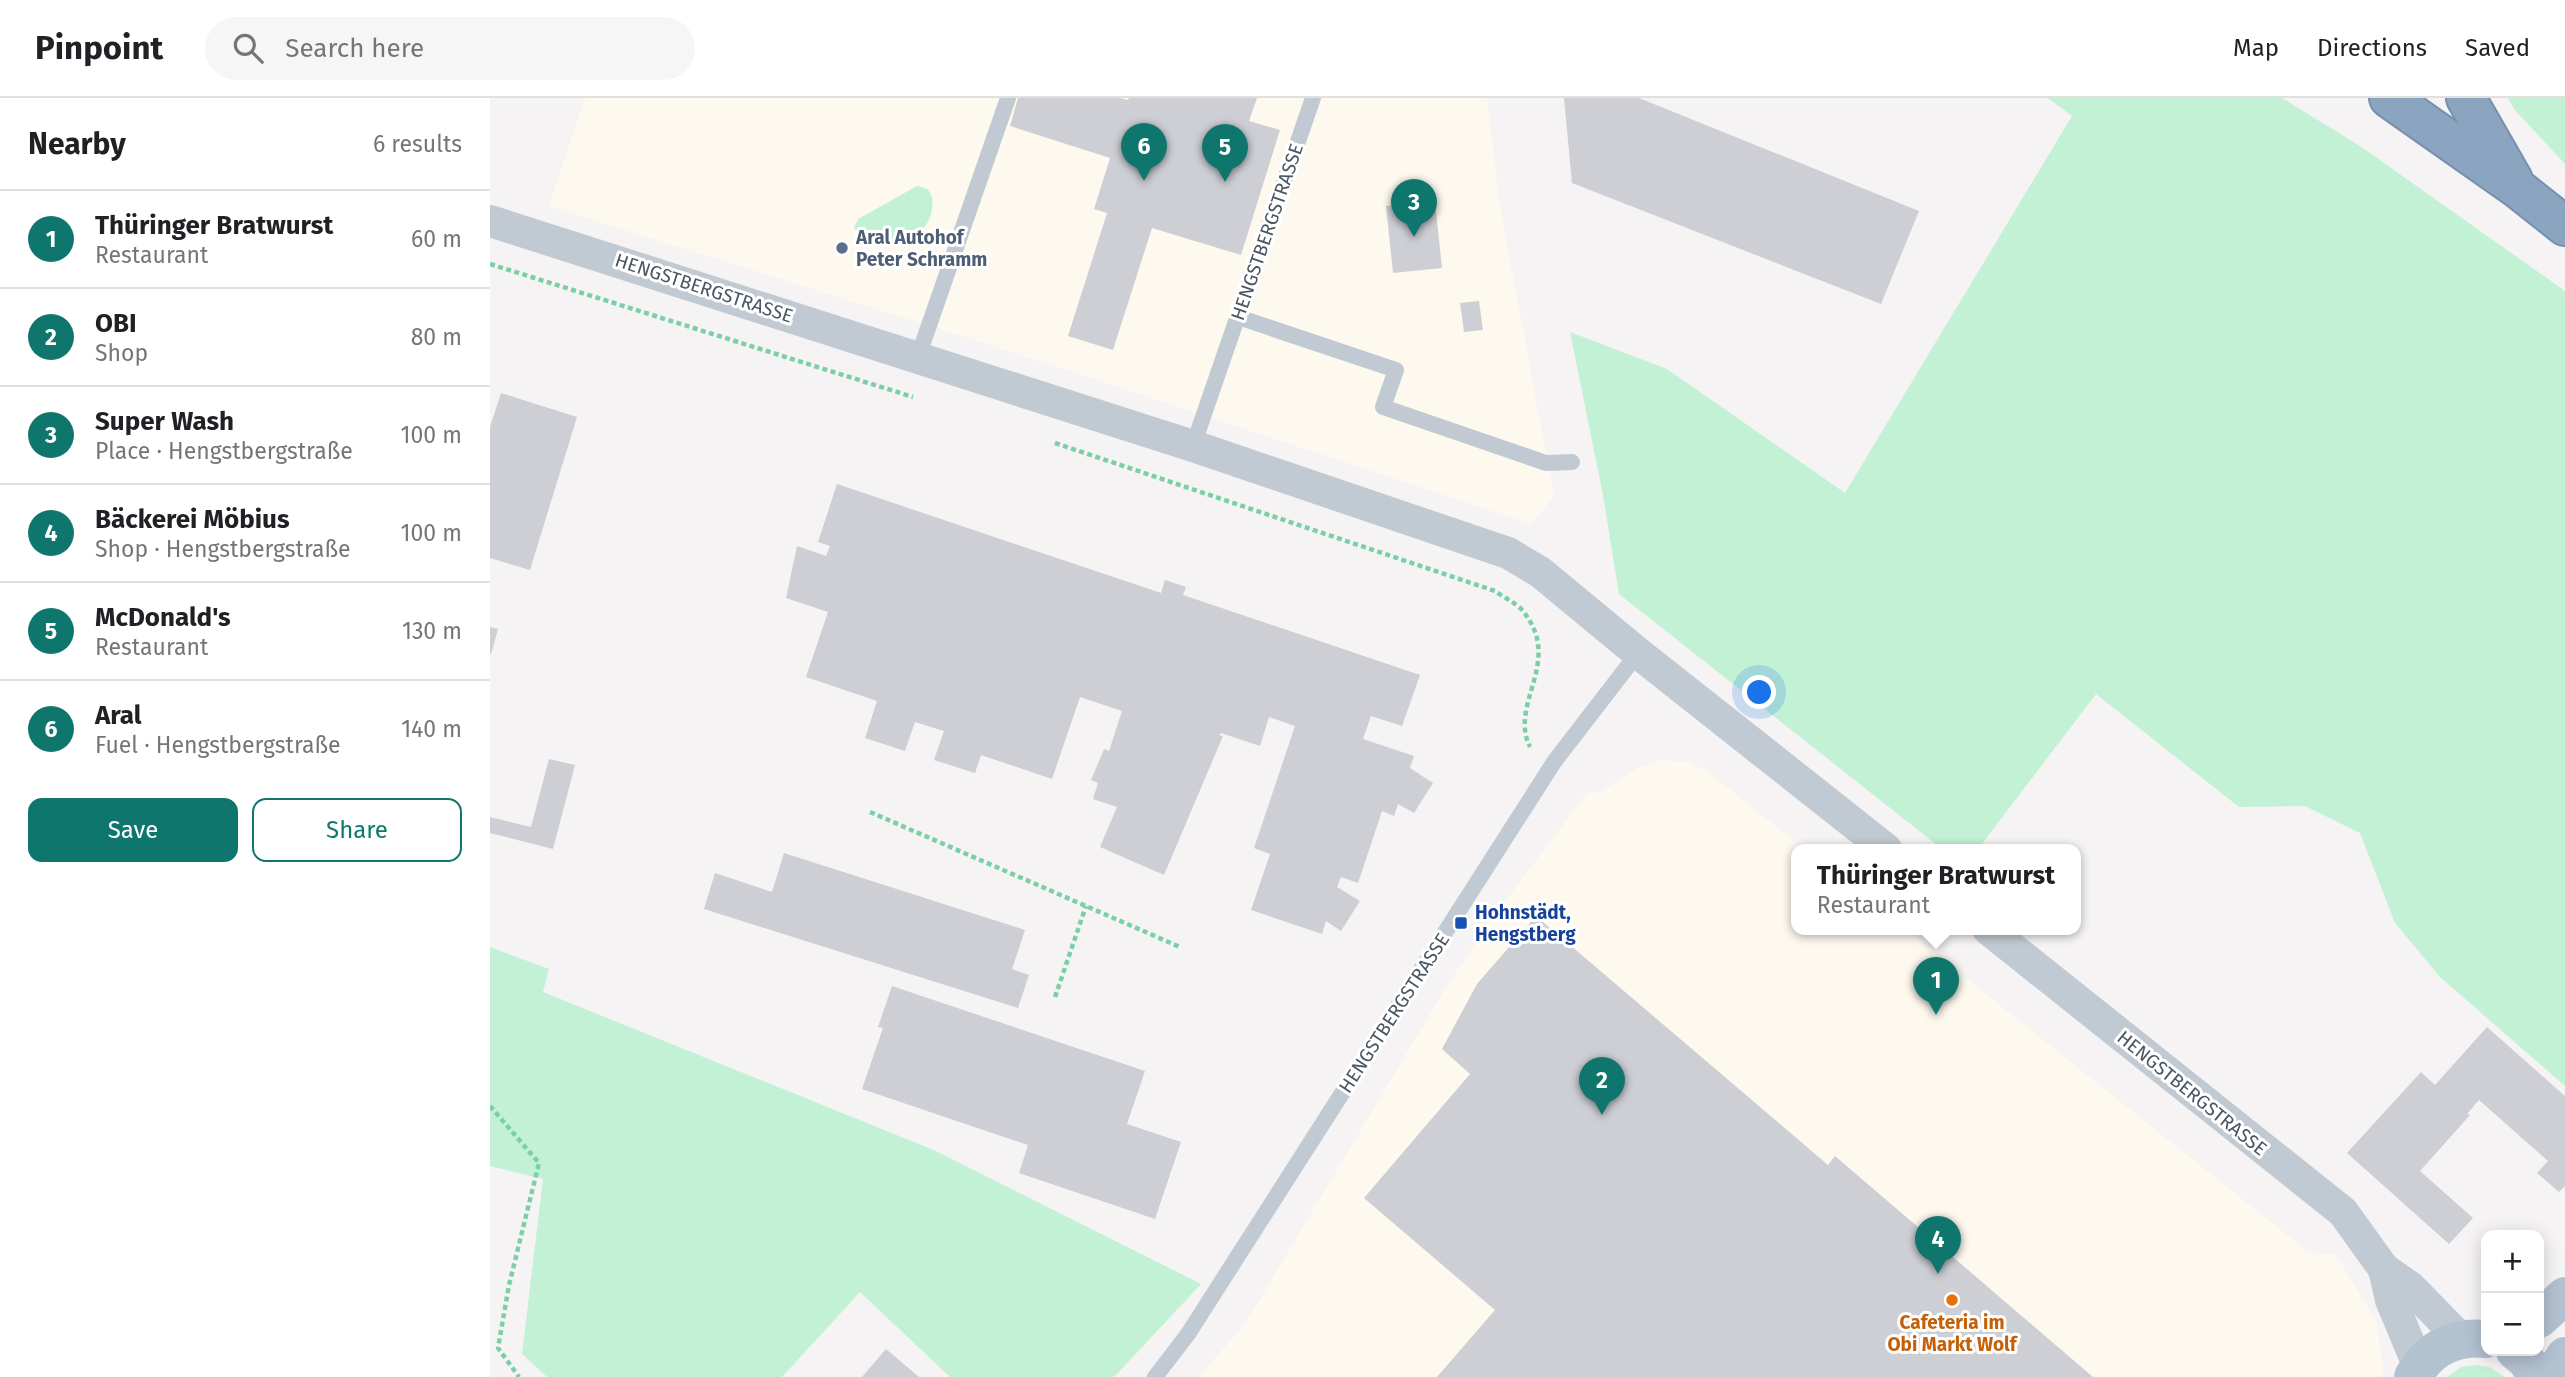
<!DOCTYPE html>
<meta charset="utf-8">
<style>
body{margin:0;font-family:"Fira Sans",sans-serif;background:#f6f6f6;color:#202124}
.controls{position:absolute;right:21px;bottom:21px;display:grid;overflow:hidden;border-radius:14px;box-shadow:0 4px 18px #0003}
.controls button{width:63px;height:63px;display:grid;place-items:center;padding:0;border:0;border-bottom:2px solid #e0e0e0;background:#fff;color:#202124;font:35px sans-serif}
.you{position:absolute;left:1270px;top:595px;width:24px;height:24px;margin:-18px;border:5px solid #fff;border-radius:50%;background:#1a73e8;box-shadow:0 0 0 10px #1a73e833}
.badge{display:grid;place-items:center;width:46px;height:46px;border-radius:50%;background:#0f766e;color:#fff;font-size:23px;font-weight:700}
.pin{position:absolute;translate:-50% -58px;filter:drop-shadow(0 2px 4px #0008)}
.pin::after{content:'';position:absolute;top:37px;width:24px;height:21px;background:inherit;clip-path:polygon(0 0,100% 0,50% 100%)}
.popup{position:absolute;left:1301px;top:746px;width:290px;height:91px;box-sizing:border-box;display:grid;place-content:center;border-radius:14px;background:#fff;filter:drop-shadow(0 2px 5px #0005);font-size:23px;white-space:nowrap;color:#757577}
.popup b{font-size:26px;color:#202124}
.popup::after{content:'';position:absolute;left:50%;top:100%;margin-left:-14px;border:14px solid transparent;border-top-color:#fff}
.list{margin:0;padding:0;list-style:none}
h2{display:flex;justify-content:space-between;align-items:center;height:91px;margin:0;padding:0 28px;font-size:30px}
h2 small{font-size:23px;font-weight:400;color:#757577}
.list li{display:grid;grid-template-columns:46px 1fr auto;gap:21px;align-items:center;box-sizing:border-box;height:98px;padding:0 28px;border-top:2px solid #e0e0e0}
.list b{display:block;font-size:26px;white-space:nowrap}
.list p{margin:0;font-size:23px;white-space:nowrap;color:#757577}
.list em{font-size:23px;font-style:normal;color:#757577}
.actions{display:flex;gap:14px;padding:21px 28px}
.actions a{flex:1;padding:16px 0;border:2px solid #0f766e;border-radius:14px;text-align:center;font-size:24px;color:#0f766e}
.actions .main{background:#0f766e;color:#fff}
.icon{flex:none;width:38px;height:38px;fill:none;stroke:currentColor;stroke-width:2;stroke-linecap:round;stroke-linejoin:round}
.map{position:relative;flex:none;width:2075px;height:1279px;overflow:hidden}
header{display:flex;align-items:center;gap:42px;box-sizing:border-box;height:98px;padding:0 35px;background:#fff;border-bottom:2px solid #e0e0e0}
header strong{font-size:33px}
nav{display:flex;gap:38px;margin-inline-start:auto;font-size:24px}
.search{width:490px;height:63px;background:#f6f6f6;display:flex;align-items:center;gap:18px;box-sizing:border-box;padding:0 24px;border-radius:38px;color:#757577;font-size:26px}
main{display:flex}
aside{flex:1;background:#fff}
.map>svg:first-child{display:block}
.commercial{fill:#fdf9ef}
.green{fill:#c3f1d5}
.building{fill:#cdcfd5}
.lines{fill:none;stroke-linecap:round;stroke-linejoin:round}
.motorway-casing{stroke:#7690ad;stroke-width:42}
.path{stroke:#7ad0a6;stroke-width:4.5;stroke-dasharray:5 3.5;stroke-linecap:butt}
.service{stroke:#c1cad2;stroke-width:16}
.minor{stroke:#c1cad2;stroke-width:32}
.primary{stroke:#b3c2d1;stroke-width:38}
.motorway{stroke:#8ba5c1;stroke-width:38}
.service-dot{fill:#5c6f8a;stroke:#fff;stroke-width:2.5}
.transit-dot{fill:#1a4fb4;stroke:#fff;stroke-width:2.5}
.food-dot{fill:#e8710a;stroke:#fff;stroke-width:2.5}
.labels{text-anchor:middle;dominant-baseline:central;stroke-width:6;stroke-linejoin:round;paint-order:stroke}
.street-label{font-size:19px;fill:#4a5661;stroke:#fff}
.service-label{font-size:19px;font-weight:bold;fill:#4e5e75;stroke:#fff;text-anchor:start}
.transit-label{font-size:19px;font-weight:bold;fill:#164399;stroke:#fff;text-anchor:start}
.food-label{font-size:19px;font-weight:bold;fill:#c56008;stroke:#fff}
</style>
<header>
<strong>Pinpoint</strong>
<div class="search"><svg class="icon" aria-label="search" viewBox="0 0 24 24"><circle cx="10" cy="10" r="6"/><path d="M15 15l6 6"/></svg>Search here</div>
<nav><a>Map</a><a>Directions</a><a>Saved</a></nav>
</header>
<main>
<aside>
<h2>Nearby<small>6 results</small></h2>
<ul class="list">
<li><span class="badge">1</span><div><b>Thüringer Bratwurst</b><p>Restaurant</p></div><em>60 m</em></li>
<li><span class="badge">2</span><div><b>OBI</b><p>Shop</p></div><em>80 m</em></li>
<li><span class="badge">3</span><div><b>Super Wash</b><p>Place · Hengstbergstraße</p></div><em>100 m</em></li>
<li><span class="badge">4</span><div><b>Bäckerei Möbius</b><p>Shop · Hengstbergstraße</p></div><em>100 m</em></li>
<li><span class="badge">5</span><div><b>McDonald's</b><p>Restaurant</p></div><em>130 m</em></li>
<li><span class="badge">6</span><div><b>Aral</b><p>Fuel · Hengstbergstraße</p></div><em>140 m</em></li>
</ul>
<div class="actions"><a class="main">Save</a><a>Share</a></div>
</aside>
<div class="map">
<svg width="2075" height="1279" viewBox="0 0 2075 1279">
<rect width="100%" height="100%" fill="#f5f3f3"/>
<g class="commercial">
<polygon points="95,0 997,0 1009,104 1064,398 1042,426 494,245 59,108"/>
<polygon points="1169,662 1200,664 1216,673 1314,751 1306,751 1306,831 1415,831 1816,1152 1832,1157 1846,1157 1887,1225 1893,1272 1890,1279 709,1279 757,1223 958,886 1004,818 1097,695 1112,693 1144,672"/>
</g>
<g class="green">
<polygon points="1558,0 1792,0 1870,48 2075,193 2075,988 1950,879 1905,825 1870,735 1815,708 1749,709 1606,596 1488,751 1452,751 1129,496 1113,397 1080,234 1177,271 1355,395 1582,18"/>
<polygon points="2018,0 2075,0 2075,66 2024,11"/>
<path d="M427,88L437,91C443,97 443,102 442,111C438,146 386,156 364,130L368,121Z"/>
<polygon points="0,849 59,871 53,894 446,1053 711,1186 625,1278 622,1279 460,1279 370,1194 292,1279 57,1279 32,1256 53,1081 0,1068"/>
<polygon points="1985,1267 1999,1269 2015,1279 1957,1279 1971,1269"/>
</g>
<g class="building">
<polygon points="528,0 630,0 638,2 639,0 767,0 759,23 790,32 751,157 662,130 623,252 578,238 617,115 604,111 620,60 520,28"/>
<polygon points="1074,0 1149,0 1429,113 1391,206 1082,85"/>
<polygon points="945,104 952,170 903,175 896,108"/>
<polygon points="989,203 993,232 974,234 970,205"/>
<polygon points="11,295 87,319 40,472 0,460 0,329"/>
<polygon points="347,386 671,495 675,482 696,489 693,497 930,577 912,628 881,618 873,641 924,658 920,670 943,685 924,715 908,706 904,718 892,713 868,785 851,779 847,789 870,803 851,833 836,823 832,836 761,812 780,756 764,750 805,628 779,619 770,648 731,635 729,637 733,638 674,777 610,749 627,709 603,701 608,685 601,682 614,651 619,653 632,613 590,599 562,681 491,657 485,675 444,662 454,633 425,624 415,653 375,640 387,603 316,579 338,514 296,500 307,448 336,458 340,448 328,444"/>
<polygon points="0,529 8,531 1,556 0,556"/>
<polygon points="59,661 85,667 63,751 0,735 0,719 41,729"/>
<polygon points="294,755 535,832 522,871 539,877 528,910 214,811 225,775 282,794"/>
<polygon points="1046,818 1338,1067 1345,1058 1603,1279 947,1279 1005,1212 874,1100 980,976 952,951 987,886"/>
<polygon points="402,888 655,973 637,1026 691,1044 665,1121 529,1075 538,1047 372,991 393,930 388,929"/>
<polygon points="1997,929 2075,998 2075,1088 2069,1094 2047,1075 2058,1063 1989,1002 1977,1016 1980,1017 1930,1073 1983,1120 1959,1146 1857,1055 1931,974 1945,987"/>
<polygon points="396,1251 429,1279 372,1279"/>
</g>
<g class="lines">
<g class="motorway-casing">
<g id="motorway">
<polyline points="1899,0 2027,90 2075,128"/>
<polyline points="1976,0 2023,82"/>
</g>
</g>
<g class="path">
<polyline points="0,166 423,299"/>
<path d="M565,345L1005,493C1013,499 1026,505 1032,512C1075,563 1018,605 1040,649"/>
<polyline points="380,714 690,849"/>
<polyline points="565,899 596,808"/>
<polyline points="0,1008 49,1065 19,1187 8,1250 29,1279"/>
</g>
<g class="service">
<polyline points="748,219 906,272 893,309 1056,365 1082,364"/>
<polyline points="428,259 518,0"/>
<polyline points="703,348 823,0"/>
<polyline points="665,1279 698,1236 1064,664 1148,555"/>
</g>
<g class="minor">
<polyline points="0,123 703,348 1018,455 1050,474 1148,555 1396,751"/>
<polyline points="1498,831 1853,1114 1894,1171 1920,1189 1971,1241"/>
<polyline points="1894,1171 1901,1202 1929,1269"/>
</g>
<g class="primary">
<polyline points="2049,1221 2075,1198"/>
<polyline points="2025,1253 2036,1262 2047,1279"/>
<path d="M1923,1279C1939,1250 1964,1238 1996,1241"/>
<polyline points="2061,1279 2075,1258"/>
</g>
<use href="#motorway" class="motorway"/>
</g>
<circle class="service-dot" cx="352" cy="150" r="7"/>
<rect class="transit-dot" x="964" y="818" width="14" height="14" rx="3.5"/>
<circle class="food-dot" cx="1462" cy="1202" r="7"/>
<g class="labels">
<g class="street-label">
<text transform="translate(777 134) rotate(-71)">HENGSTBERGSTRASSE</text>
<text transform="translate(214 190) rotate(18)">HENGSTBERGSTRASSE</text>
<text transform="translate(904 915) rotate(-57)">HENGSTBERGSTRASSE</text>
<text transform="translate(1702 995) rotate(39)">HENGSTBERGSTRASSE</text>
</g>
<g class="service-label">
<text x="366" y="139">Aral Autohof<tspan x="366" dy="22">Peter Schramm</tspan></text>
</g>
<g class="transit-label">
<text x="985" y="814">Hohnstädt,<tspan x="985" dy="22">Hengstberg</tspan></text>
</g>
<g class="food-label">
<text x="1462" y="1224">Cafeteria im<tspan x="1462" dy="22">Obi Markt Wolf</tspan></text>
</g>
</g>
</svg>
<div class="controls">
<button>+</button>
<button>−</button>
</div>
<div class="you"></div>
<div class="pin badge" style="left:1446px;top:917px">1</div>
<div class="popup"><b>Thüringer Bratwurst</b>Restaurant</div>
<div class="pin badge" style="left:1112px;top:1017px">2</div>
<div class="pin badge" style="left:924px;top:139px">3</div>
<div class="pin badge" style="left:1448px;top:1176px">4</div>
<div class="pin badge" style="left:735px;top:84px">5</div>
<div class="pin badge" style="left:654px;top:83px">6</div>
</div>
</main>
